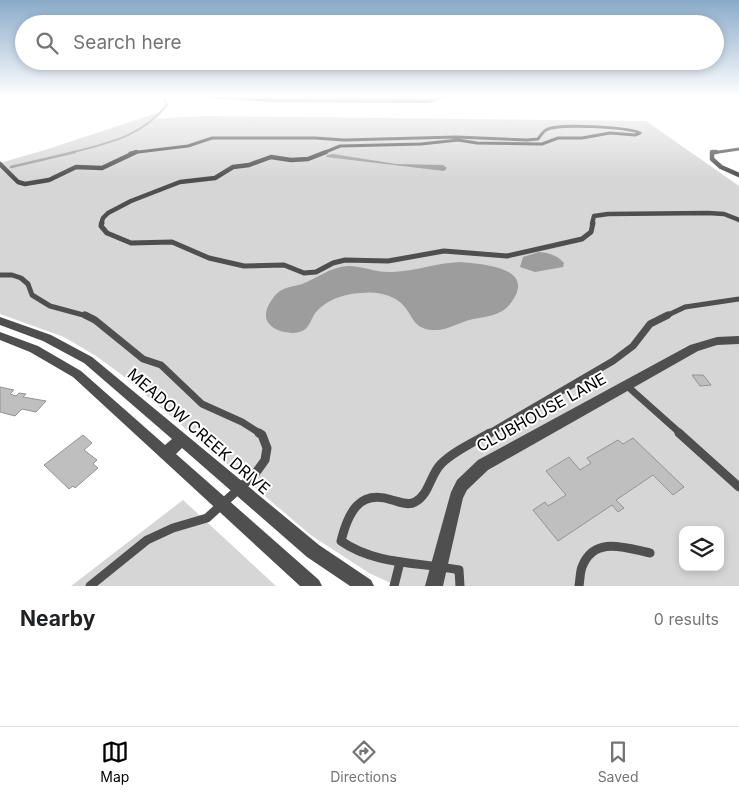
<!DOCTYPE html>
<style>
body{margin:0;font-family:Inter,sans-serif;background:#f2f2f2;color:#202124}
.controls{position:absolute;right:15px;bottom:15px;display:grid;overflow:hidden;border-radius:10px;box-shadow:0 2px 8px #0003}
.controls button{width:45px;height:45px;display:grid;place-items:center;padding:0;border:0;border-bottom:1px solid #e0e0e0;background:#fff;color:#202124;font:25px sans-serif}
.list{margin:0;padding:0;list-style:none}
h2{display:flex;justify-content:space-between;align-items:center;height:65px;margin:0;padding:0 20px;font-size:21px}
h2 small{font-size:16px;font-weight:400;color:#757577}
.icon{flex:none;width:28px;height:28px;fill:none;stroke:currentColor;stroke-width:2;stroke-linecap:round;stroke-linejoin:round}
.map{position:relative;flex:none;width:739px;height:586px;overflow:hidden}
.search{position:absolute;background:#fff;box-shadow:0 2px 8px #0003;left:15px;right:15px;top:15px;height:55px;display:flex;align-items:center;gap:12px;box-sizing:border-box;padding:0 18px;border-radius:28px;color:#757577;font-size:19px}
.sheet{height:140px;background:#fff}
nav{display:flex;justify-content:space-around;align-items:center;box-sizing:border-box;height:70px;border-top:1px solid #e0e0e0;background:#fff;font-size:14px;color:#757577}
nav a{display:grid;justify-items:center;gap:2px}
nav .on{color:#000}
.map>svg:first-child{display:block}
.green{fill:#d6d6d6;fill-rule:evenodd}
.water{fill:#9d9d9d}
.lines{fill:none;stroke-linecap:round;stroke-linejoin:round}
.stream-far1{stroke:#9d9d9d;stroke-width:2}
.stream{stroke:#9d9d9d;stroke-width:2.5}
.building{fill:#bfbfbf;stroke:#939393}
.service-far4{stroke:#4f4f4f;stroke-width:3}
.service-far3{stroke:#4f4f4f;stroke-width:4.5}
.service-far2{stroke:#4f4f4f;stroke-width:5}
.service-far1{stroke:#4f4f4f;stroke-width:7}
.service{stroke:#4f4f4f;stroke-width:9}
.minor{fill:#4f4f4f;fill-rule:evenodd}
.labels{text-anchor:middle;dominant-baseline:central;stroke-width:4;stroke-linejoin:round;paint-order:stroke}
.near-street-label{font-size:16px;fill:#000;stroke:#fff}
</style>
<div class="map">
<svg width="739" height="586" viewBox="0 0 739 586">
<rect width="100%" height="100%" fill="#fff"/>
<g class="green">
<path d="M160,112L151,119L205,116L646,121L739,186V586H397L369,573L312,536L122,375L96,356L64,337L0,314V163L48,149ZM683,530H720V567H683Z"/>
<polygon points="183,500 276,586 71,586"/>
</g>
<g class="water">
<polygon points="333,154 396,164 443,165 447,168 444,171 326,157 327,155"/>
<path d="M539,252C549,253 557,255 564,263L563,267L535,272L520,267L523,257Z"/>
<path d="M460,262C482,264 539,267 510,304C502,315 486,317 473,319C459,322 448,331 433,330C413,329 414,317 403,305C393,294 375,291 361,293C344,294 324,300 314,315C311,320 309,327 304,330C293,337 268,331 266,317C265,308 273,296 280,291C286,287 295,286 302,284C318,278 330,267 348,266C363,266 377,273 393,272C415,271 437,263 460,262Z"/>
</g>
<g class="lines">
<path class="stream-far1" d="M70,153C108,143 141,137 167,105L164,99"/>
<polyline class="stream" points="11,167 75,152"/>
</g>
<g class="building">
<polygon points="692,375 703,375 711,385 700,386"/>
<polygon points="0,387 14,390 10,394 16,396 19,393 26,394 23,397 46,401 36,412 22,409 15,416 0,412"/>
<polygon points="83,435 92,443 84,450 97,460 93,464 98,468 75,488 73,486 69,489 44,465"/>
<polygon points="633,438 684,487 673,495 653,475 616,500 624,508 618,512 612,505 558,541 533,510 545,502 548,506 566,495 546,471 569,457 580,470 591,463 587,458 618,440 623,444"/>
</g>
<g class="lines">
<g class="service-far4">
<path d="M130,153L188,146L212,138H315L344,140L456,137L527,140L538,139C540,136 543,132 546,130C557,123 627,127 640,133L635,135L610,133L582,138H558L542,144L477,143L458,140L421,144L340,146L323,153"/>
<polyline points="712,153 739,149"/>
</g>
<g class="service-far3">
<polyline points="716,152 712,152 712,159 721,167 739,175"/>
<polyline points="0,164 18,182 25,184 49,180 76,167 102,168 136,152"/>
<polyline points="101,224 103,218 108,213 131,201 180,182 215,178 233,167 249,165 271,157 291,160 308,159 326,152"/>
<polyline points="592,224 594,216 608,214 708,213 724,214 739,220"/>
</g>
<g class="service-far2">
<polyline points="102,223 101,226 107,233 131,243 172,242 209,258 244,266 284,265 304,273 316,272 333,263 345,260 388,261 444,251 507,256 582,239 591,232 593,223"/>
<polyline points="0,275 12,275 21,278 28,284 32,295 50,306 87,316"/>
<polyline points="666,316 685,307 739,299"/>
</g>
<g class="service-far1">
<polyline points="85,315 95,320 143,359 161,365 202,404 242,422 261,434"/>
<polyline points="626,385 681,434"/>
<polyline points="488,434 613,361 633,346 650,324 668,315"/>
</g>
<g class="service">
<polyline points="679,433 739,487"/>
<polyline points="90,586 147,540 173,528 207,518 255,474 265,460 267,448 262,435 259,433"/>
<polyline points="394,586 400,562"/>
<path d="M460,586L459,570C419,562 375,565 341,541C348,513 359,489 392,500C400,502 408,506 415,502C429,495 430,475 441,464C454,451 474,442 490,433"/>
<path d="M579,586C580,580 580,572 582,567C594,535 626,548 650,553"/>
</g>
<g class="minor">
<polygon points="207,97 429,99 440,97 447,97 429,103 270,102 209,98"/>
<polygon points="0,317 51,335 92,357 319,545 371,580 374,586 350,586 307,557 182,448 176,454 319,580 322,586 300,586 73,377 30,352 0,340 0,332 38,346 81,371 165,445 172,439 84,363 43,341 0,325"/>
<polygon points="739,336 739,344 717,345 698,351 488,470 467,490 463,498 443,586 425,586 451,492 457,480 478,460 690,345 717,337"/>
</g>
</g>
<linearGradient id="sky" x2="0" y2="1"><stop stop-color="#8aabca"/><stop offset="0.54" stop-color="#fff"/><stop offset="1" stop-color="#fff" stop-opacity="0"/></linearGradient>
<rect width="739" height="179" fill="url(#sky)"/>
<g class="labels">
<g class="near-street-label">
<text transform="translate(541 412) rotate(-29)">CLUBHOUSE LANE</text>
<text transform="translate(199 431) rotate(41)">MEADOW CREEK DRIVE</text>
</g>
</g>
</svg>
<div class="controls">
<button><svg class="icon" aria-label="layers" viewBox="0 0 24 24"><path d="M12 4l9 5-9 5-9-5zM3 14l9 5 9-5"/></svg></button>
</div>
<div class="search"><svg class="icon" aria-label="search" viewBox="0 0 24 24"><circle cx="10" cy="10" r="6"/><path d="M15 15l6 6"/></svg>Search here</div>
</div>
<section class="sheet">
<h2>Nearby<small>0 results</small></h2>
<ul class="list">
</ul>
</section>
<nav>
<a class="on"><svg class="icon" aria-label="map" viewBox="0 0 24 24"><path d="M3 6l6-2 6 2 6-2v14l-6 2-6-2-6 2zM9 4v14M15 6v14"/></svg>Map</a>
<a><svg class="icon" aria-label="directions" viewBox="0 0 24 24"><path d="M12 3l9 9-9 9-9-9zM9 14v-3h6M13 9l2 2-2 2"/></svg>Directions</a>
<a><svg class="icon" aria-label="saved" viewBox="0 0 24 24"><path d="M7 4h10v16l-5-4-5 4z"/></svg>Saved</a>
</nav>
